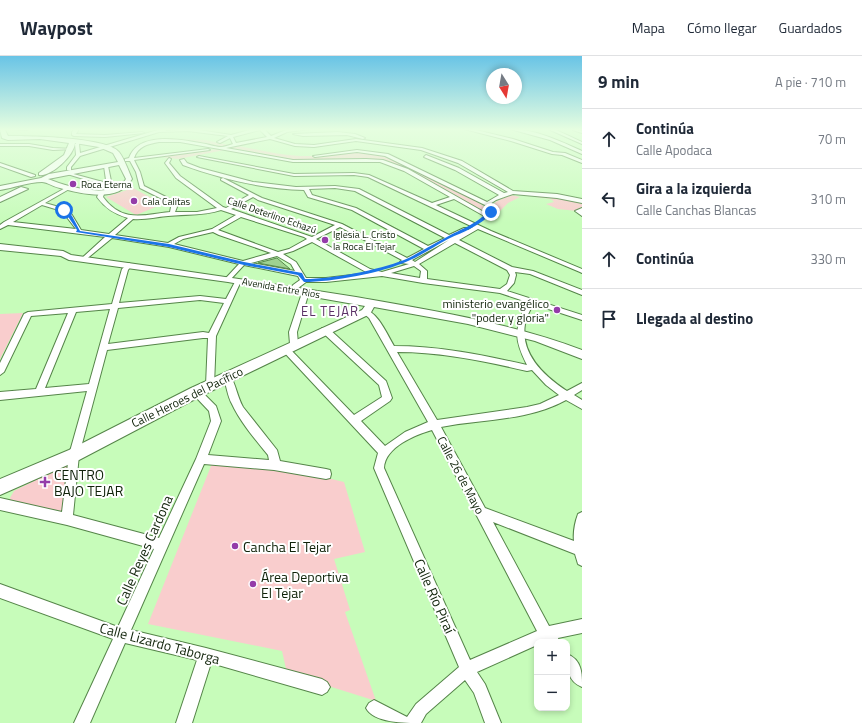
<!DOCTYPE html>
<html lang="es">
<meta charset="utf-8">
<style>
body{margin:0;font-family:"Titillium Web",sans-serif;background:#f6f6f7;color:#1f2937}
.controls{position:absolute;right:12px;bottom:12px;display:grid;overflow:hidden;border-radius:8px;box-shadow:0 2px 6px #0003}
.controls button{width:36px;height:36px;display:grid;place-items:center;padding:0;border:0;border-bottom:1px solid #e0e1e3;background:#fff;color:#1f2937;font:20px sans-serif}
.compass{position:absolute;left:486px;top:12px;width:36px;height:36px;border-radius:50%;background:#fff;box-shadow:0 2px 6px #0003;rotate:169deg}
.stop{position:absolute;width:12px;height:12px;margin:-9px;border:3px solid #1a73e8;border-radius:50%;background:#fff}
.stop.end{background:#1a73e8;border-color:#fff;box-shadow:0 1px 4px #0008}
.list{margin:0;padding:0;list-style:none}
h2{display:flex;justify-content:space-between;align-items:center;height:52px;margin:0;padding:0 16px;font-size:17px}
h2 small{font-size:13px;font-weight:400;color:#747a83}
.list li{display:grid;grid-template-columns:26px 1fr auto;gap:12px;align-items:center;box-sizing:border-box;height:60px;padding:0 16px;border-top:1px solid #e0e1e3}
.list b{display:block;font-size:15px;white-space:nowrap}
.list p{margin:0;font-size:13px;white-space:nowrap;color:#747a83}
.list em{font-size:13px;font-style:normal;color:#747a83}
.icon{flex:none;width:22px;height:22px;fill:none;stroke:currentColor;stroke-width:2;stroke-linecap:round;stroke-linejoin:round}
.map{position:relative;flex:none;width:582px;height:667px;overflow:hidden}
header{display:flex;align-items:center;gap:24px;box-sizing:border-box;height:56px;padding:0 20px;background:#fff;border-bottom:1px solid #e0e1e3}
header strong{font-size:19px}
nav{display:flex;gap:22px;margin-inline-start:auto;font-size:14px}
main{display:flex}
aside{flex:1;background:#fff}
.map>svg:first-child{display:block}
.green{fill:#f9cdcd}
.building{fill:#9fd291;stroke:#59894d}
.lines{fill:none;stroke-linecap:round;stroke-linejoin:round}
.street-casing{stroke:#558549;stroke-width:2}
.secondary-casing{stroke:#558549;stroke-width:2}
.street{fill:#fff;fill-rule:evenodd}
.secondary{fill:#fff;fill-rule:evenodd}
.route{fill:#1a73e8}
.poi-dot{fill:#943ca9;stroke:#fff;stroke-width:1.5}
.labels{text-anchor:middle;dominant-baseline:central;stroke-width:4;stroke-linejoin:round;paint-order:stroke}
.far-poi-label{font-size:10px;fill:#10230a;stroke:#fff;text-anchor:start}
.far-street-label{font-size:10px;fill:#10230a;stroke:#fff}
.poi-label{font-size:12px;fill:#10230a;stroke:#fff;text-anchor:end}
.street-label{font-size:12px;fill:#10230a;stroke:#fff}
.neighbourhood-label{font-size:13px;letter-spacing:1px;fill:#5a3065;stroke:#fff}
.near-poi-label{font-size:14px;fill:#10230a;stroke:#fff;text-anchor:start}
.near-street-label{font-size:14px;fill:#10230a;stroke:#fff}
</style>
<header>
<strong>Waypost</strong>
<nav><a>Mapa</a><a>Cómo llegar</a><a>Guardados</a></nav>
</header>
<main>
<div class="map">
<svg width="582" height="667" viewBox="0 0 582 667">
<rect width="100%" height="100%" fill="#c7fcba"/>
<g class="green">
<polygon points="169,83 206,84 228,89 219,91 176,84 137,90 149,85"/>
<path d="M234,89C255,93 278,99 300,100C325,101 350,92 375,96C389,98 475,142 486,152L485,156L418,118L389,105L363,102L298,104L226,91Z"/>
<polygon points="218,93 225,94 178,103 161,101 134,104"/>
<polygon points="133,132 163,148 136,159 106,141"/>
<polygon points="511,139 520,141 508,147 499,156 490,151 497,145"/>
<path d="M536,141C550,141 569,141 582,148V151L577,155L558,153L546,148L554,146L551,143Z"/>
<polygon points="23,257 0,303 0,258"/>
<polygon points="213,405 310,418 344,426 365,496 334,503 350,554 345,556 376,645 287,617 282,595 148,568"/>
<polygon points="66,409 71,409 64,453 61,456 11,446 10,442 14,435"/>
</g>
<polygon class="building" points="277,202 290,213 258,207"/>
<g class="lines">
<g class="street-casing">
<g id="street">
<polygon points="4,73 29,73 27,74"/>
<polygon points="75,73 79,73 76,78 105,79 142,76 144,77 105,81 74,80 72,79 72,76"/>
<path d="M161,73H168L165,75L193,73L231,79L253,73H264L271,80L286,74L310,73L287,76L274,82L295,88L314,89L356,83L422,92L462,105L513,135L557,138L582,143V147L557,142L513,138L496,144L487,150L385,100L357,96L315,101L313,100L357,94L388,98L487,146L499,139L455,114L424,101L426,99L459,112L504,137L508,136L458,107L421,94L356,85L314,91L295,90L270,83L226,92L293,104L366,103L383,104L408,113L491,160L486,161L454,143L436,149L491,175L582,213V217L580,216L478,173L459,184L512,211L533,215L582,234V239L530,218L515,216L516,219L514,227L507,235L582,259V264L533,248C530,255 526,261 525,268C520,298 544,320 567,335L582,327V334L574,339L582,344V353L566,344C528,365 483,363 441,371L485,452L574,485C573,477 575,466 578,458L582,456V510L578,508L575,498L493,466L549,570L582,563V577L558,582L559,586H537V589L477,616L485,628L501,667H485L474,637L465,624L426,658L421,667C404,667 374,667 366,652L369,647L374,644L407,661L416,648L459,611L374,412L378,397L281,293L285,290L288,291L354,359L382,341L379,329L322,276L321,274L322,272H328L386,325L392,342L390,345L361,365L385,390L405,376L428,366L369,262L362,256L363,254C376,252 388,280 394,290C439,290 483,299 527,309C513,281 515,274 527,246L500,237L423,227L382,220L326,226H306L293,236L290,234L293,229L300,224L298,220L244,209L230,224L228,225L225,223L239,208L169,191L112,182L84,205L81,203L82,202L105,181L8,169L0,173V169L4,166L69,130H71V132L45,147L66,153L72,159L81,174L109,178L128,162C114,158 105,152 97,141L99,137L101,136L104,138L103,141C122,167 143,159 170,156L171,151L164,144L140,132L136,116L130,105H125V103L129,102C139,74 183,84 206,88C210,89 217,91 221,91C224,91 229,89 233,88L230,82L220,87L217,86L228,80L188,75L159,76L80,100L71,111V115L67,114V111L76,99L75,88L79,85L82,86L79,88L80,97ZM260,74L267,81L236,87L233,81ZM159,86H180L293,106H380L404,115L450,141L432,147L369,119L354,117L294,118L199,100L197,101L294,120L354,119L368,121L473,171L455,182L468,174V172H464L449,179L359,133L335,130L296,131L253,126L200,112L187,107L184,103L180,104L183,109C222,123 262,133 304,134L308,141L352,154L424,193L407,202L342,168L262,142L223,122L221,123V124L249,139L226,152L223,151L180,120L169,107L171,103L169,102L165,107L176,122L217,152L197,156H175L177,151L168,142L144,130L140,116L134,104L210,94L208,93L134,102C138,90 148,88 159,86ZM335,132L355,135L445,182L428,190L356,152L312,139L309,133ZM253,141L258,144L335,169L312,181L231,153ZM42,149L62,155L76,173L13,166ZM221,154L236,159L212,173L179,181L168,187L115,179L133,163C145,164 156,161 168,160C186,158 203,160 221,154ZM241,161L304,181L307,183L289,193L278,196L218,174ZM340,171L402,204L400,206L401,207L409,208L382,216L370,213L316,183ZM213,176L219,179L271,197L243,205L174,188L183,183ZM449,184L415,206L412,204ZM312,186L366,216L369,217L326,222H306L296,206L283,198L293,195ZM455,187L507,214L510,219L507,228L500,233L427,223V215L419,208ZM277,200L291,208L295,215L251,207ZM414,210L421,215L420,222L391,217ZM397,296C441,296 484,305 527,315L532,314L546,329L559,339L540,348L527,351L437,364ZM432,374L537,575L470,604L384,412C385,391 415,379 432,374Z"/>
<polygon points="464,73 472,73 513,83 553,96 565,97 582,104 582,107 562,99 552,98 511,85"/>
<path d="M510,73C535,73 560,85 582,95V98L550,84Z"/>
<polygon points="548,73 554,73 582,86 582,88"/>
<polygon points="572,73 582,75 582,77 573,74"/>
<polygon points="338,76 355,78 365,82 363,83 347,79 303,80 293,78"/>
<polygon points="0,88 29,88 53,92 73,93 53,94 29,90 0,90"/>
<polygon points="0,107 35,119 35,120 31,121 0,110"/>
<polygon points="106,109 108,110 111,125 103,129 64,117 66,116 103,126 106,124 104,110"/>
<polygon points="582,152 582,160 575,155"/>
<path d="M129,207L132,209L128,214L119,247L200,240L226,243L236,224H240L241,225L216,280L214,329L213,331H207L206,329L208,282H203L107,294L79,399L73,459L159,482L196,403L211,365L209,355L191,336L193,333H199L216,350L221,365L208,399L269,404L268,399C255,383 241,367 232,348C227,339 227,330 223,321L224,319H230C236,329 237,340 243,351L277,394L280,405L326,413L330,414L331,418L330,422L326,423L274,414L204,408L131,574L206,592L322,623L327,626L330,631L327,636L322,639L211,607L192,667H176L197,604L125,587L90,667H74L113,583L0,542V528L118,571L154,493L67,469L0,454V442L62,456L69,399L87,335L0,344V336L36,333L68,257L31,260L4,316L0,319V307L24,258L28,256L112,248L122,213ZM200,244L224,247L209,277L203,276L108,288L118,252ZM110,253L89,328L45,332L76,256Z"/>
<polygon points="303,234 305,234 309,236 297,276 298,288 294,291 290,288 289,276"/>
<path d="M567,598C582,604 582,617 582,631C567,625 567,612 567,598Z"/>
</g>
</g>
<g class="secondary-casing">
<g id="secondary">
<path d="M0,73L5,74L8,80C28,80 107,81 119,96C125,104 128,114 132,123C119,147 82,138 60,132C54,131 47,126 42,126C29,126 13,132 0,134V130L41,122L49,118L118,106L113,97L99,91L75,87C74,100 51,121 39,119V117L64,99L69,87L40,83L8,84L2,82ZM119,109L126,123C114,144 67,131 48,123Z"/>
<polygon points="21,131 28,133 0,146 0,141"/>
<path d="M0,188L63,195L71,199C166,212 261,226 356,241C435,255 507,266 582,294V303L535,285L468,268L374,251L370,258L201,340L79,404L0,439V423L69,394L191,332L362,254L365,250L228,226L69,204L61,200L0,194Z"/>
</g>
</g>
<use href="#street" class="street"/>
<use href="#secondary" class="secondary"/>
</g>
<linearGradient id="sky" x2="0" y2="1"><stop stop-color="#69c4e6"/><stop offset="0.44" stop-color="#e6fee0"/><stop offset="1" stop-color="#e6fee0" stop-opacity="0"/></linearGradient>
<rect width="582" height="167" fill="url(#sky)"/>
<path class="route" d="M63,153H66L72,160L80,175L169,188L244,206L302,217L305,223C333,223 378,214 404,204C418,198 431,189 445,182C463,172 473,170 489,155L493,156C480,170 465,175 448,183C435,190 422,199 408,205C382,217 332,226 304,226L298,219L244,209L169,191L76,176L77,174Z"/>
<g class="poi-dot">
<circle cx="73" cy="128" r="4"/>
<circle cx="134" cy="145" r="4"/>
<circle cx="325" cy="184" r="4"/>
<circle cx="557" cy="254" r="4"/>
<path d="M43 420h4v4h4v4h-4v4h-4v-4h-4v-4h4z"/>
<circle cx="235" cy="490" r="4"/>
<circle cx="253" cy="528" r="4"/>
</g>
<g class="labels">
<g class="far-poi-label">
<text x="81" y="128">Roca Eterna</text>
<text x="142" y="145">Cala Calitas</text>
<text x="333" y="178">Iglesia L. Cristo<tspan x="333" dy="12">la Roca El Tejar</tspan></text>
</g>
<g class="far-street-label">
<text transform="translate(272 159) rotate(19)">Calle Deterlino Echazú</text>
<text transform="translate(281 232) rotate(10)">Avenida Entre Rios</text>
</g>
<g class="poi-label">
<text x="549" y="247">ministerio evangélico<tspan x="549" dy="14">"poder y gloria"</tspan></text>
</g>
<g class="street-label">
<text transform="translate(187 341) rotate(-26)">Calle Heroes del Pacífico</text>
<text transform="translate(461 419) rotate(62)">Calle 26 de Mayo</text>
</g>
<g class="neighbourhood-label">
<text x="330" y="255">EL TEJAR</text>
</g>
<g class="near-poi-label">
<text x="54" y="418">CENTRO<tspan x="54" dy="16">BAJO TEJAR</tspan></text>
<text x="243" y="490">Cancha El Tejar</text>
<text x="261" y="520">Área Deportiva<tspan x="261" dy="16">El Tejar</tspan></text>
</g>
<g class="near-street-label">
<text transform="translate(144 494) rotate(-66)">Calle Reyes Cardona</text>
<text transform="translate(435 540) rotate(66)">Calle Río Piraí</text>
<text transform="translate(160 587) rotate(15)">Calle Lizardo Taborga</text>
</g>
</g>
</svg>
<div class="controls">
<button>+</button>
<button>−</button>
</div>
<svg class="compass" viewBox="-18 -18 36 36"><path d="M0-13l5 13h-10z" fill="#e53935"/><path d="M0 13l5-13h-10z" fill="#747a83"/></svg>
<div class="stop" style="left:64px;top:154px"></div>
<div class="stop end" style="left:491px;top:156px"></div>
</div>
<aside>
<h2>9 min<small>A pie · 710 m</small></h2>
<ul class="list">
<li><svg class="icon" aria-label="ahead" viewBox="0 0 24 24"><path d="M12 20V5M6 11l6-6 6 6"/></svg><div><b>Continúa</b><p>Calle Apodaca</p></div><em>70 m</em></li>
<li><svg class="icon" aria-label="left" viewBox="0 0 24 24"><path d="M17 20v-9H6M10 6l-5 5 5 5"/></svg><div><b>Gira a la izquierda</b><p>Calle Canchas Blancas</p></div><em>310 m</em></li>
<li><svg class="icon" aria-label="ahead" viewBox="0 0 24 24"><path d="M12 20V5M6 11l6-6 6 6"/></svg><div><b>Continúa</b></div><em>330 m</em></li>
<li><svg class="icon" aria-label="arrive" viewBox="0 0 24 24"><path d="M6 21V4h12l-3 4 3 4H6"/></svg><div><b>Llegada al destino</b></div></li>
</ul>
</aside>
</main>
